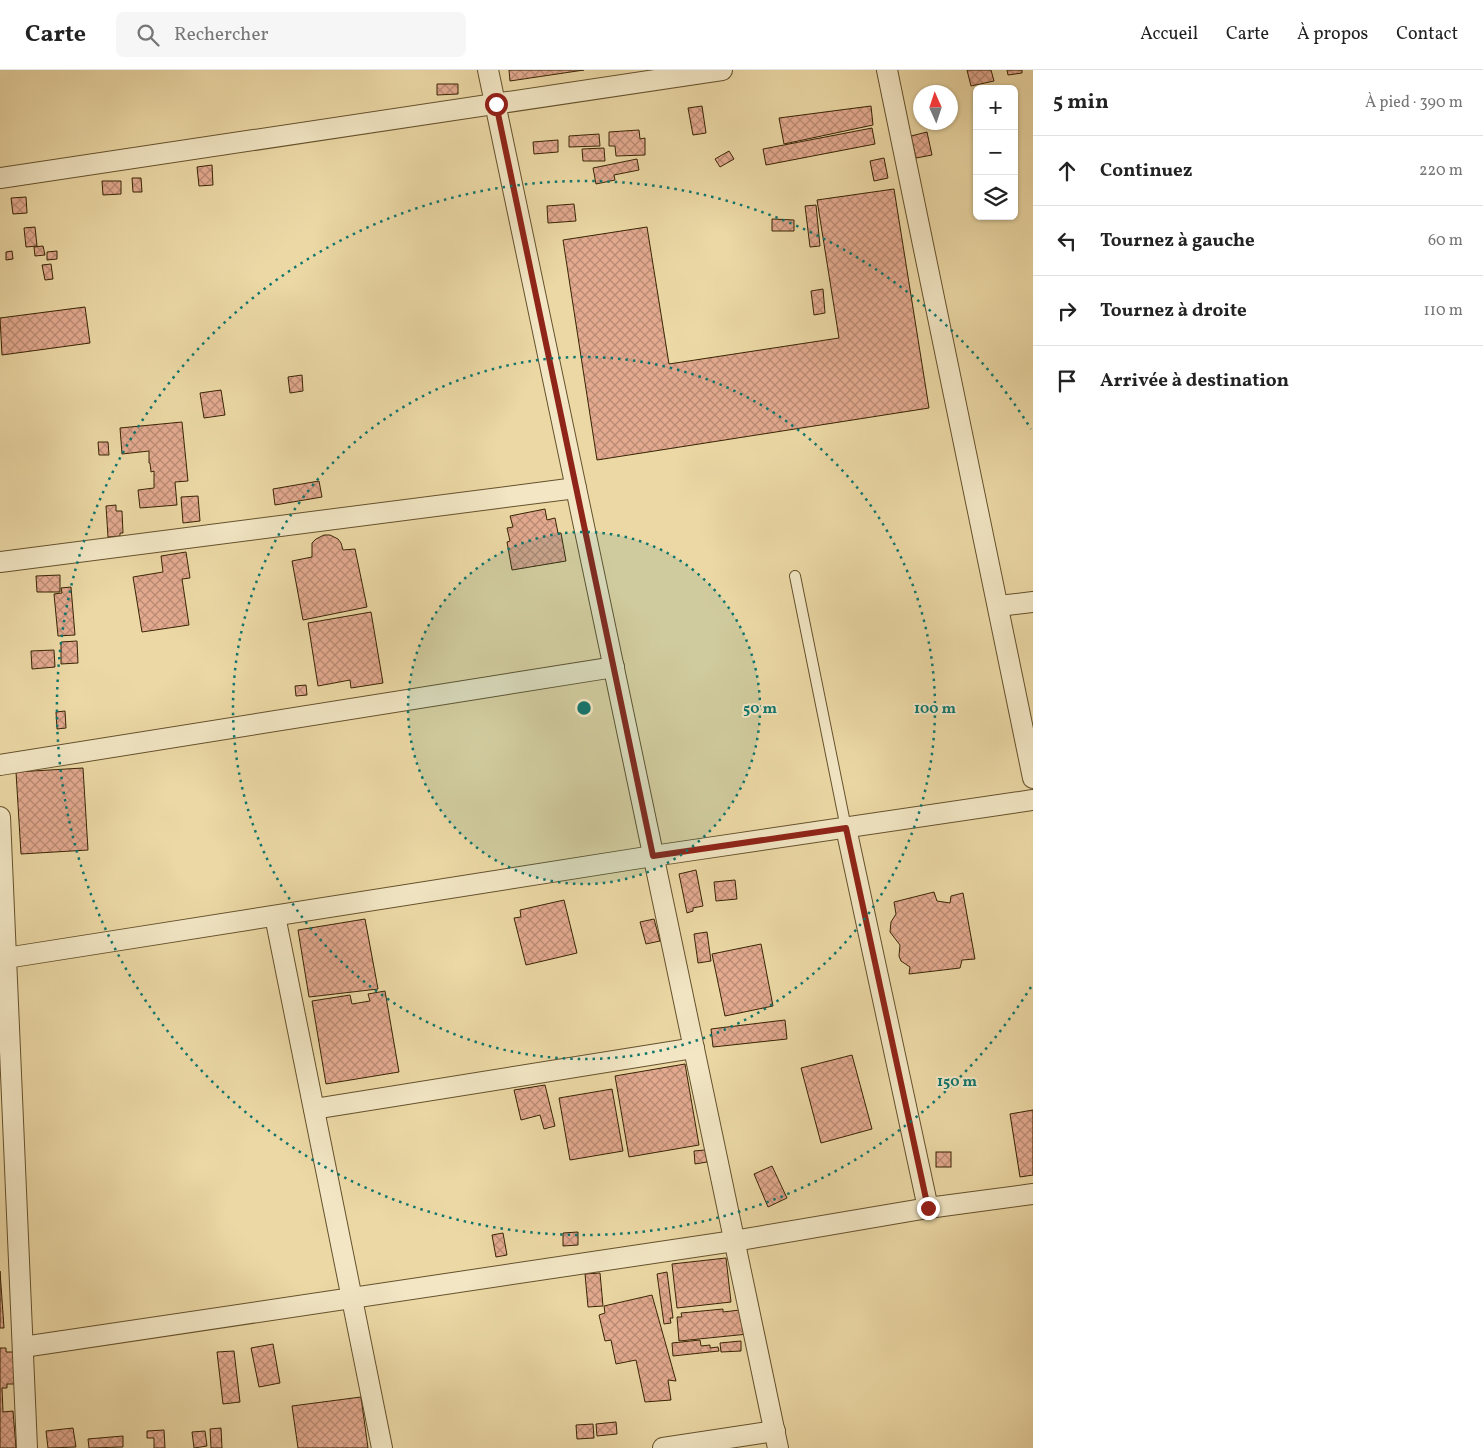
<!DOCTYPE html>
<html lang="fr">
<meta charset="utf-8">
<style>
body{margin:0;font-family:Vollkorn,serif;background:#f6f6f6;color:#222}
.controls{position:absolute;right:15px;top:15px;display:grid;overflow:hidden;border-radius:8px;box-shadow:0 1px 4px #0004}
.controls button{width:45px;height:45px;display:grid;place-items:center;padding:0;border:0;border-bottom:1px solid #e0e0e0;background:#fff;color:#222;font:25px sans-serif}
.compass{position:absolute;left:913px;top:15px;width:45px;height:45px;border-radius:50%;background:#fff;box-shadow:0 1px 4px #0004;rotate:357deg}
.stop{position:absolute;width:15px;height:15px;margin:-11px;border:4px solid #8f2418;border-radius:50%;background:#fff}
.stop.end{background:#8f2418;border-color:#fff;box-shadow:0 1px 5px #0008}
.list{margin:0;padding:0;list-style:none}
h2{display:flex;justify-content:space-between;align-items:center;height:65px;margin:0;padding:0 20px;font-size:21px}
h2 small{font-size:16px;font-weight:400;color:#767676}
.list li{display:grid;grid-template-columns:32px 1fr auto;gap:15px;align-items:center;box-sizing:border-box;height:70px;padding:0 20px;border-top:1px solid #e0e0e0}
.list b{display:block;font-size:19px;white-space:nowrap}
.list em{font-size:16px;font-style:normal;color:#767676}
.icon{flex:none;width:28px;height:28px;fill:none;stroke:currentColor;stroke-width:2;stroke-linecap:round;stroke-linejoin:round}
.map{position:relative;flex:none;width:1033px;height:1378px;overflow:hidden}
header{display:flex;align-items:center;gap:30px;box-sizing:border-box;height:70px;padding:0 25px;background:#fff;border-bottom:1px solid #e0e0e0}
header strong{font-size:24px}
nav{display:flex;gap:28px;margin-inline-start:auto;font-size:18px}
.search{width:350px;height:45px;background:#f6f6f6;display:flex;align-items:center;gap:12px;box-sizing:border-box;padding:0 18px;border-radius:8px;color:#767676;font-size:19px}
main{display:flex}
aside{flex:1;background:#fff}
.map>svg:first-child{display:block}
.building{fill:url(#building-cross-hatch);stroke:#382404}
.lines{fill:none;stroke-linecap:round;stroke-linejoin:round}
.lane-casing{stroke:#65512c;stroke-width:12}
.street-casing{stroke:#65512c;stroke-width:22}
.lane{stroke:#f2e6c4;stroke-width:10}
.street{stroke:#f2e6c4;stroke-width:20}
.route{stroke:#8f2418;stroke-width:6}
.ring{fill:none;stroke:#0f766e;stroke-width:2.5;stroke-dasharray:2.5 5}
.centre{fill:#0f766e;stroke:#f2e6c4;stroke-width:2.5}
.ring-label{font-size:15px;text-anchor:middle;font-weight:bold;fill:#0f766e;stroke:#f2e6c4;stroke-width:4;stroke-linejoin:round;paint-order:stroke}
</style>
<header>
<strong>Carte</strong>
<div class="search"><svg class="icon" aria-label="search" viewBox="0 0 24 24"><circle cx="10" cy="10" r="6"/><path d="M15 15l6 6"/></svg>Rechercher</div>
<nav><a>Accueil</a><a>Carte</a><a>À propos</a><a>Contact</a></nav>
</header>
<main>
<div class="map">
<svg width="1033" height="1378" viewBox="0 0 1033 1378">
<defs>
<pattern id="building-cross-hatch" width="8" height="8" patternUnits="userSpaceOnUse" patternTransform="scale(1.25)"><rect width="8" height="8" fill="#e3aa90"/><path d="M0 0l8 8M0 8l8-8" fill="none" stroke="#b98a73"/></pattern>
</defs>
<rect width="100%" height="100%" fill="#ebd8a5"/>
<filter id="stains"><feTurbulence type="fractalNoise" baseFrequency=".004" numOctaves="4"/><feColorMatrix values="0 0 0 0 .2 0 0 0 0 .09 0 0 0 0 .02 0 0 0 .5 -.17"/></filter>
<radialGradient id="worn" r=".72"><stop offset=".6" stop-color="#630" stop-opacity="0"/><stop offset="1" stop-color="#630" stop-opacity=".3"/></radialGradient>
<g class="building">
<polygon points="509,0 584,0 510,11"/>
<polygon points="967,0 991,0 994,11 971,16"/>
<polygon points="1007,0 1022,0 1022,3 1008,5"/>
<polygon points="437,14 458,14 458,24 437,25"/>
<polygon points="702,36 706,63 693,65 688,38"/>
<polygon points="871,36 873,55 784,74 779,48"/>
<polygon points="872,58 875,74 766,95 763,79"/>
<polygon points="639,60 640,69 645,68 645,85 616,86 615,76 609,76 609,62"/>
<polygon points="927,62 932,85 916,88 911,66"/>
<polygon points="599,64 600,76 569,77 569,66"/>
<polygon points="558,70 558,82 534,84 533,72"/>
<polygon points="604,78 605,91 583,91 582,79"/>
<polygon points="729,81 734,89 720,97 715,89"/>
<polygon points="884,88 888,108 874,111 870,91"/>
<polygon points="637,89 639,100 614,105 615,110 596,114 593,98"/>
<polygon points="212,95 213,115 199,116 197,97"/>
<polygon points="132,108 141,108 142,122 133,122"/>
<polygon points="102,111 121,111 121,124 103,125"/>
<polygon points="894,119 929,338 597,390 563,170 647,157 669,294 839,268 817,130"/>
<polygon points="26,127 27,143 13,144 11,128"/>
<polygon points="574,134 576,151 548,153 547,136"/>
<polygon points="816,135 820,176 810,177 805,136"/>
<polygon points="772,149 794,150 794,161 772,161"/>
<polygon points="35,157 37,176 26,177 24,158"/>
<polygon points="43,176 45,185 35,186 34,177"/>
<polygon points="12,181 13,189 6,190 6,182"/>
<polygon points="57,181 57,189 47,190 47,182"/>
<polygon points="51,194 53,209 45,210 42,195"/>
<polygon points="823,219 825,243 814,245 811,221"/>
<polygon points="85,237 90,273 2,285 0,248"/>
<polygon points="302,305 303,321 290,323 288,307"/>
<polygon points="221,320 225,345 204,348 200,323"/>
<polygon points="182,352 188,411 175,412 177,435 140,438 138,420 154,418 154,401 151,402 150,393 149,393 149,381 122,384 120,358"/>
<polygon points="98,372 108,372 109,385 99,385"/>
<polygon points="319,411 322,427 275,435 273,419"/>
<polygon points="198,426 200,451 183,453 181,427"/>
<polygon points="116,435 116,441 122,441 123,463 120,463 120,466 108,467 106,436"/>
<polygon points="545,439 547,450 555,448 558,463 561,463 566,491 512,500 507,472 510,471 507,458 513,457 510,446"/>
<polygon points="324,465 330,465 338,469 341,473 343,480 355,479 367,537 303,550 292,491 312,487 312,473 316,469"/>
<polygon points="186,482 190,508 182,509 189,555 142,562 133,507 163,502 161,486"/>
<polygon points="60,505 60,522 37,522 36,506"/>
<polygon points="71,517 75,565 58,566 54,524 62,523 61,518"/>
<polygon points="371,542 383,613 351,618 350,610 318,616 308,553"/>
<polygon points="77,571 78,593 61,594 61,572"/>
<polygon points="54,580 55,597 32,599 31,581"/>
<polygon points="306,615 307,625 296,626 295,616"/>
<polygon points="65,641 66,658 57,659 56,642"/>
<polygon points="83,698 88,780 21,784 16,702"/>
<polygon points="696,800 703,836 693,838 693,841 687,843 679,804"/>
<polygon points="735,810 737,829 716,831 714,812"/>
<polygon points="934,822 937,831 950,833 951,826 963,823 975,889 962,890 960,898 909,904 910,897 901,891 899,886 900,875 890,862 891,852 896,844 894,832"/>
<polygon points="564,830 577,883 526,895 514,848 521,847 520,840"/>
<polygon points="365,849 378,919 309,927 298,860"/>
<polygon points="654,849 660,871 646,874 640,852"/>
<polygon points="707,862 711,891 698,893 694,864"/>
<polygon points="761,874 773,936 725,946 712,884"/>
<polygon points="385,921 399,1002 326,1014 312,931 350,925 352,934 370,931 368,924"/>
<polygon points="785,950 787,969 713,977 711,959"/>
<polygon points="852,985 872,1059 821,1073 801,998"/>
<polygon points="685,994 699,1075 629,1087 615,1006"/>
<polygon points="545,1015 555,1056 544,1059 540,1045 521,1050 514,1020"/>
<polygon points="612,1019 623,1081 570,1090 559,1028"/>
<polygon points="1033,1040 1033,1105 1020,1107 1010,1044"/>
<polygon points="705,1080 707,1092 695,1094 694,1081"/>
<rect x="936" y="1082" width="15" height="15"/>
<polygon points="772,1096 787,1128 768,1137 754,1104"/>
<polygon points="578,1162 578,1175 563,1176 563,1163"/>
<polygon points="503,1163 507,1185 496,1187 492,1165"/>
<polygon points="726,1188 731,1232 677,1238 672,1194"/>
<polygon points="0,1201 4,1258 0,1258"/>
<polygon points="667,1202 673,1248 670,1248 671,1253 664,1254 657,1204"/>
<polygon points="600,1203 603,1236 588,1237 585,1204"/>
<polygon points="652,1225 676,1311 668,1310 671,1330 645,1332 636,1290 616,1294 611,1270 605,1271 599,1245 605,1243 604,1236"/>
<polygon points="723,1239 723,1242 740,1240 748,1264 679,1271 677,1247 682,1247 681,1243"/>
<polygon points="700,1270 701,1276 710,1275 710,1278 718,1277 719,1281 673,1286 672,1273"/>
<polygon points="741,1271 741,1281 721,1282 720,1273"/>
<polygon points="273,1274 280,1313 259,1317 251,1278"/>
<polygon points="0,1278 6,1278 6,1282 15,1282 16,1314 7,1314 7,1318 2,1318 3,1342 13,1341 16,1378 0,1378"/>
<polygon points="234,1281 240,1332 223,1334 217,1282"/>
<polygon points="361,1327 368,1378 298,1378 292,1336"/>
<polygon points="616,1352 617,1364 597,1366 596,1354"/>
<polygon points="593,1354 594,1368 577,1369 576,1355"/>
<polygon points="73,1358 76,1377 48,1378 46,1361"/>
<polygon points="221,1358 222,1378 211,1378 210,1359"/>
<polygon points="164,1360 165,1378 154,1378 154,1368 147,1368 147,1361"/>
<polygon points="205,1361 207,1376 194,1378 192,1362"/>
<polygon points="123,1366 123,1377 89,1378 88,1369"/>
</g>
<g class="lines">
<g class="lane-casing">
<polyline id="lane" points="795,506 846,758"/>
</g>
<g class="street-casing">
<g id="street">
<polyline points="488,0 778,1378"/>
<polyline points="887,0 1033,708"/>
<polyline points="0,108 722,0"/>
<polyline points="0,492 576,418"/>
<polyline points="999,536 1033,532"/>
<polyline points="0,695 614,597"/>
<polyline points="0,747 27,1378"/>
<polyline points="846,758 928,1138"/>
<polyline points="275,846 382,1378"/>
<polyline points="6,888 653,786 1033,730"/>
<polyline points="314,1039 694,978"/>
<polyline points="23,1277 734,1171 928,1138 1033,1124"/>
<polyline points="663,1378 775,1361"/>
</g>
</g>
<use href="#lane" class="lane"/>
<use href="#street" class="street"/>
</g>
<g class="lines">
<polyline class="route" points="496,34 653,786 846,758 928,1138"/>
</g>
<circle cx="584" cy="638" r="176" fill="#0f766e" fill-opacity=".12"/>
<g class="ring">
<circle cx="584" cy="638" r="176"/>
<circle cx="584" cy="638" r="351"/>
<path d="M1031 917A527 527 0 1 1 1031 359"/>
</g>
<circle cx="584" cy="638" r="8" class="centre"/>
<g class="ring-label">
<text x="760" y="643">50 m</text>
<text x="935" y="643">100 m</text>
<text x="957" y="1016">150 m</text>
</g>
<rect width="100%" height="100%" filter="url(#stains)"/>
<rect width="100%" height="100%" fill="url(#worn)"/>
</svg>
<div class="controls">
<button>+</button>
<button>−</button>
<button><svg class="icon" aria-label="layers" viewBox="0 0 24 24"><path d="M12 4l9 5-9 5-9-5zM3 14l9 5 9-5"/></svg></button>
</div>
<svg class="compass" viewBox="-18 -18 36 36"><path d="M0-13l5 13h-10z" fill="#e53935"/><path d="M0 13l5-13h-10z" fill="#767676"/></svg>
<div class="stop" style="left:496px;top:34px"></div>
<div class="stop end" style="left:928px;top:1138px"></div>
</div>
<aside>
<h2>5 min<small>À pied · 390 m</small></h2>
<ul class="list">
<li><svg class="icon" aria-label="ahead" viewBox="0 0 24 24"><path d="M12 20V5M6 11l6-6 6 6"/></svg><div><b>Continuez</b></div><em>220 m</em></li>
<li><svg class="icon" aria-label="left" viewBox="0 0 24 24"><path d="M17 20v-9H6M10 6l-5 5 5 5"/></svg><div><b>Tournez à gauche</b></div><em>60 m</em></li>
<li><svg class="icon" aria-label="right" viewBox="0 0 24 24"><path d="M7 20v-9h11M14 6l5 5-5 5"/></svg><div><b>Tournez à droite</b></div><em>110 m</em></li>
<li><svg class="icon" aria-label="arrive" viewBox="0 0 24 24"><path d="M6 21V4h12l-3 4 3 4H6"/></svg><div><b>Arrivée à destination</b></div></li>
</ul>
</aside>
</main>
